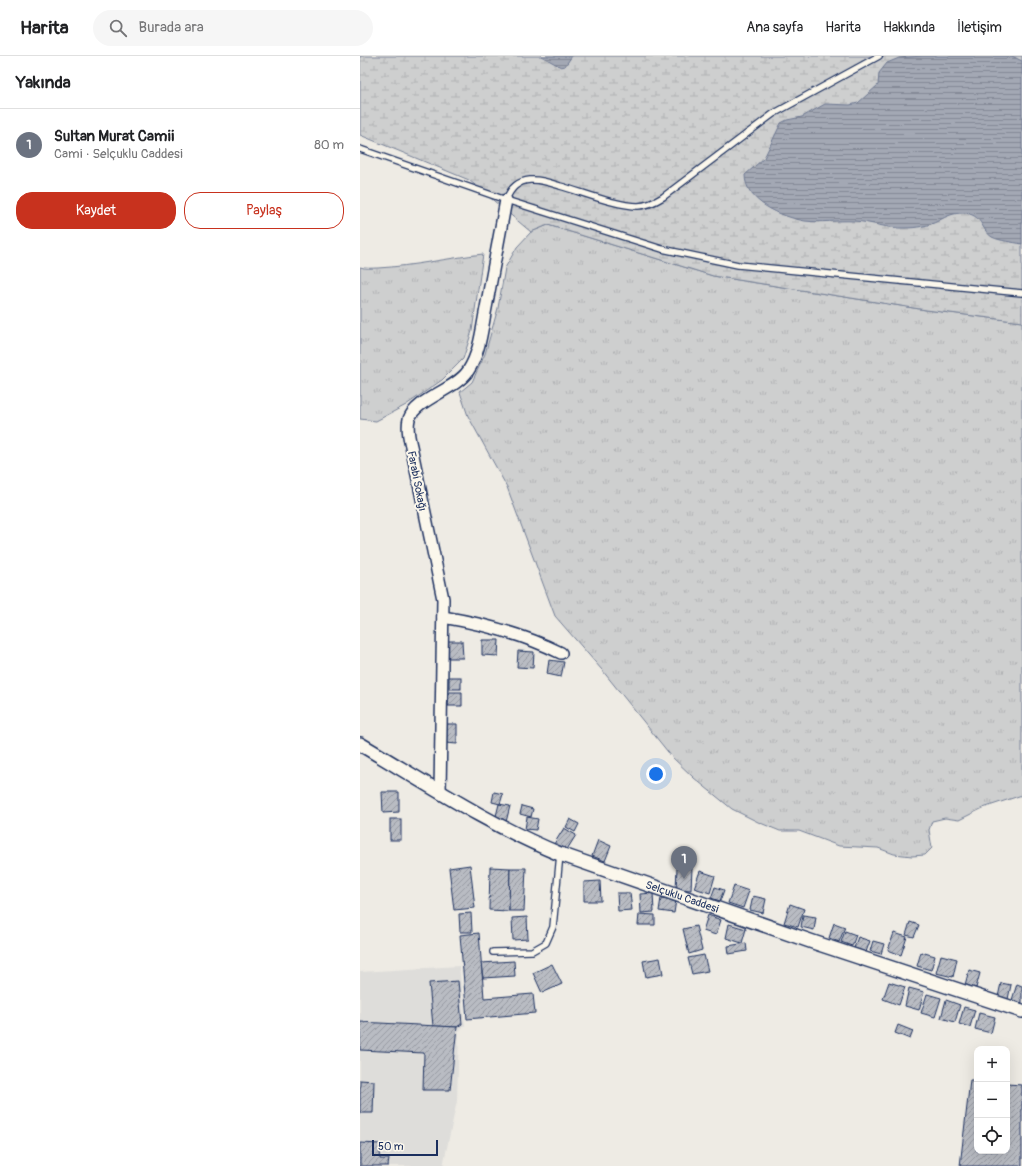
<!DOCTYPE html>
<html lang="tr">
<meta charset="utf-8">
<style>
body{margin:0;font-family:Pangolin,sans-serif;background:#f6f6f6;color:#202124}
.controls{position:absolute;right:12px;bottom:12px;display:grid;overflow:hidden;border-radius:8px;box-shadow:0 4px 16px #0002}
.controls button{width:36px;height:36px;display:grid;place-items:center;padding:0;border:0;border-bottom:1px solid #e0e0e0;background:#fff;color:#202124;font:20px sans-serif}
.scale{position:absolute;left:12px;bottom:10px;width:66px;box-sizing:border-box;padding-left:4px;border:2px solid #1b2f5e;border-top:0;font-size:11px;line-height:14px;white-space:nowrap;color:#1b2f5e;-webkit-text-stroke:3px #fbf7ec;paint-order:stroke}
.you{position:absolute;left:296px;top:718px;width:14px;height:14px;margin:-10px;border:3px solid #fff;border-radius:50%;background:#1a73e8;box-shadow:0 0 0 6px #1a73e833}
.badge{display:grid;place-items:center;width:26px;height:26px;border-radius:50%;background:#c8321e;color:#fff;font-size:13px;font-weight:700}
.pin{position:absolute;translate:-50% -33px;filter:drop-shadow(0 1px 2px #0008)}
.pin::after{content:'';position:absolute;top:21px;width:14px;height:12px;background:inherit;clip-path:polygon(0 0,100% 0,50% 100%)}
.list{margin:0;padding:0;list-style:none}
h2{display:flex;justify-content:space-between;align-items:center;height:52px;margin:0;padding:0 16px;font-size:17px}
h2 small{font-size:13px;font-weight:400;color:#757577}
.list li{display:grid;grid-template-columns:26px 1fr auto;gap:12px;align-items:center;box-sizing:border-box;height:72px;padding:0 16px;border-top:1px solid #e0e0e0}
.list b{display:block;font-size:15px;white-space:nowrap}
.list p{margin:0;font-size:13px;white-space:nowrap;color:#757577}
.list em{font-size:13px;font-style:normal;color:#757577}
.actions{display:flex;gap:8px;padding:12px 16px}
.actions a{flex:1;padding:9px 0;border:1px solid #c8321e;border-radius:16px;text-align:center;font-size:14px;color:#c8321e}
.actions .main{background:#c8321e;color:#fff}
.icon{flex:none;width:22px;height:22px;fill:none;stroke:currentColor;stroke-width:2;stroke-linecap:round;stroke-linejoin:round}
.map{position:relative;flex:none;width:662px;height:1110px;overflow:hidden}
header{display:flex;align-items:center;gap:24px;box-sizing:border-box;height:56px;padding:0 20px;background:#fff;border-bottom:1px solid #e0e0e0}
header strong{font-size:19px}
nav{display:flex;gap:22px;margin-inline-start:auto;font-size:14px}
.search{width:280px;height:36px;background:#f6f6f6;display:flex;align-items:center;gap:10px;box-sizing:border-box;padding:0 14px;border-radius:22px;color:#757577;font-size:15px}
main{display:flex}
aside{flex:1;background:#fff}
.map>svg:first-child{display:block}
.built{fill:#deddda}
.grass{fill:url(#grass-tufts);stroke:#747f96}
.wetland{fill:url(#wetland-marsh);stroke:#747f96}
.water{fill:url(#water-rules);stroke:#6d7892}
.building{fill:url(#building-hatch);stroke:#1b2f5e}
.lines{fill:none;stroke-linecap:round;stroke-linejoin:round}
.service-casing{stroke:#1b2f5e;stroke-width:8}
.minor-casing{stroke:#1b2f5e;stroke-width:14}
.tertiary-casing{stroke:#1b2f5e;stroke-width:16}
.service{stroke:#fbf7ec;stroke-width:5.5}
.minor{stroke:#fbf7ec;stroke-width:11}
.tertiary{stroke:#fbf7ec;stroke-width:13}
.labels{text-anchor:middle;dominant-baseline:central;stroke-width:4;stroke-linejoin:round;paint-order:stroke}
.street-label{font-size:11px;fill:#1b2f5e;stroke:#fbf7ec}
</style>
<header>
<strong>Harita</strong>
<div class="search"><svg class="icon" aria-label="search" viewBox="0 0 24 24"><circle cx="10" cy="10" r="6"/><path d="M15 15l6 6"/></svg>Burada ara</div>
<nav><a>Ana sayfa</a><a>Harita</a><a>Hakkında</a><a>İletişim</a></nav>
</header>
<main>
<aside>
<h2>Yakında<small></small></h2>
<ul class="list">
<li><span class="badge" style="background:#6b7280">1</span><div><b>Sultan Murat Camii</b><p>Cami · Selçuklu Caddesi</p></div><em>80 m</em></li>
</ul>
<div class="actions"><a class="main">Kaydet</a><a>Paylaş</a></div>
</aside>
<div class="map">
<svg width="662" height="1110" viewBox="0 0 662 1110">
<defs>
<pattern id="grass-tufts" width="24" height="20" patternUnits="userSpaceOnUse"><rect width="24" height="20" fill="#cecfcf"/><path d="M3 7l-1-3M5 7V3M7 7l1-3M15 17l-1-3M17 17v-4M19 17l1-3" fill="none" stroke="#b0b2b4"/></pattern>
<pattern id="wetland-marsh" width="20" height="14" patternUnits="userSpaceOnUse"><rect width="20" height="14" fill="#cecfcf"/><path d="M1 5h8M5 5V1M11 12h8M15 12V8" fill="none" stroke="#b0b2b4"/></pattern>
<pattern id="water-rules" width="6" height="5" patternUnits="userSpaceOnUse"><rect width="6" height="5" fill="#a3a8b4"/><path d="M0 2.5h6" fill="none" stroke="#848996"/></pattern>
<pattern id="building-hatch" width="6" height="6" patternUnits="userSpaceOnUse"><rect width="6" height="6" fill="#b9bcc3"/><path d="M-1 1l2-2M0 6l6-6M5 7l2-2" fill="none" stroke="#9699a2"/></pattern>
</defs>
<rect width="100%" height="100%" fill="#eeebe4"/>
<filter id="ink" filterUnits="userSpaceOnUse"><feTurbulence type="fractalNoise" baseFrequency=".025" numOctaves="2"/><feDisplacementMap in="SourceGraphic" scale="8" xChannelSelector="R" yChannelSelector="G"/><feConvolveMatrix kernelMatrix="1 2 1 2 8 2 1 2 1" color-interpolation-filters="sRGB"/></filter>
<g filter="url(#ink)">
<polygon class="built" points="99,910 105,969 99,976 97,1045 83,1110 0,1110 0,916"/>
<g class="grass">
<polygon points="188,169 353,220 566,254 662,266 662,739 623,752 599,764 585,762 572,765 569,774 572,792 565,799 552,800 534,798 518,792 479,790 439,775 420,775 398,766 372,753 334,722 312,701 242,614 195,560 147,431 108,360 100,336 112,326 125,298 138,252 145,212 157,191 171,176"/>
<path d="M123,198L112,275L103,303L82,324L46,349L16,365L0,363V211C5,213 12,212 18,212C54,210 88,202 123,198Z"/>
</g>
<polygon class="wetland" points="0,0 662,0 662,266 566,254 353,220 188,169 171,176 109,124 0,79"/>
<g class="water">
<polygon points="181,0 212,0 205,10 201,11"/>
<path d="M562,0H652L662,5V188C653,186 640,185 632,181C620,173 623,158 603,157C593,157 587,160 578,165C569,170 555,172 545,172C528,173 511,166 494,165C478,164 461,167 445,165C422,161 385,146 385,119L404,102L421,67L427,64L442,61L465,48L490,49L498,47L518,29L519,17L527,7L539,2Z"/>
</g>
<g class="building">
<polygon points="122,584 139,584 138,600 122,599"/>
<polygon points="86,585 102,585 103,602 87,602"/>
<polygon points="158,595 174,596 173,612 157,611"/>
<polygon points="189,604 204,606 201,621 187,618"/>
<rect x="89" y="621" width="12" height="12"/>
<polygon points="89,636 102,636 102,650 88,650"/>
<polygon points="86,668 97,668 97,688 85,687"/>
<polygon points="22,736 39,736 39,756 23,757"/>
<polygon points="134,736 143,738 140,748 132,746"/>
<polygon points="139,748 150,750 146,766 135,764"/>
<polygon points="162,750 173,753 171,761 160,758"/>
<polygon points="167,761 178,763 176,774 165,773"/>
<rect x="30" y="763" width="11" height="21"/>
<polygon points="210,763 219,768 215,776 206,771"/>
<polygon points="204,772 216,779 206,795 194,788"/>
<polygon points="238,784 251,790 245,805 232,800"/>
<polygon points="110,809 115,852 94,854 89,812"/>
<polygon points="130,811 150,812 149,855 129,854"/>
<polygon points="150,812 166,812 164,855 149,855"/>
<polygon points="317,812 332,812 331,834 316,833"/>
<polygon points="340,815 355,820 350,837 334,832"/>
<polygon points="240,825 241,845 224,845 224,826"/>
<polygon points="374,830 389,835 383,852 368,847"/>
<polygon points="355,831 364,834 360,845 351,842"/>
<polygon points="257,837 270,837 272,854 258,855"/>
<polygon points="293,837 294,856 281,857 280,838"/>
<polygon points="393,840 406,843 403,857 390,854"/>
<polygon points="301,842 316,844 314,857 299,855"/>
<polygon points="430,848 444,853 438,871 424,867"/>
<polygon points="111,857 112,876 100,876 99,858"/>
<polygon points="279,858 295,859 295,869 278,869"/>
<polygon points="348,859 361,864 356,879 343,875"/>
<polygon points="443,859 456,861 454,874 441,871"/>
<polygon points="167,861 168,883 153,884 152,862"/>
<polygon points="550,866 559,869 554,881 546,879"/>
<polygon points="474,867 485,871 479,886 469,882"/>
<polygon points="369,868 386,873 382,887 366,882"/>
<polygon points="336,870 342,894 329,898 323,873"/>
<polygon points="485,875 496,879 492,890 481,886"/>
<polygon points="119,877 124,942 173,938 175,957 107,963 100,879"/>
<polygon points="534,877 547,881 541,899 528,894"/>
<polygon points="498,881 510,885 506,896 494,892"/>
<polygon points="513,885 524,888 521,898 510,895"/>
<polygon points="386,887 387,895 369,898 368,890"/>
<polygon points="561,896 575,900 571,914 557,910"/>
<polygon points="344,899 348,915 332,918 328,902"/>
<polygon points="581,899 597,903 593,921 576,917"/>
<polygon points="300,902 303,918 286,921 283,905"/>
<polygon points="154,905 155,920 123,922 121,907"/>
<polygon points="192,908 202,928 182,937 173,917"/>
<polygon points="609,914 620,917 616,932 605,929"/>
<polygon points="98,925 102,968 97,971 73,970 69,927"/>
<polygon points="529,926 545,931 539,949 523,943"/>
<polygon points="641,927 651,929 648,943 638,941"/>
<polygon points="657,928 662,930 662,947 652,944"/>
<polygon points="549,932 564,936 559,954 545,950"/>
<polygon points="567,938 581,942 575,961 561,957"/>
<polygon points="586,944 600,949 595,966 581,962"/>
<polygon points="604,951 615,954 610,971 599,968"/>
<polygon points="619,957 635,961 631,977 615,973"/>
<polygon points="0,966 97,971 90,1034 63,1034 64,997 0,994"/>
<polygon points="538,969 553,975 550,983 535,977"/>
<polygon points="0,1024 14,1025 13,1057 0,1057"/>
<polygon points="610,1024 617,1024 617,1095 647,1095 647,1028 662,1029 662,1110 600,1110"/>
<polygon points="0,1087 21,1088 20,1103 29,1103 28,1110 0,1110"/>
</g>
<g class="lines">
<g class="service-casing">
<g id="service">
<polyline points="0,93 146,144 302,193 378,209 662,237"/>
<path d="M146,144C150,133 158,125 170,124C181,123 191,127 200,130C222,136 256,150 278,150C287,150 295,146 303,141L413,58L519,0"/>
<polyline points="133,896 172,895 186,887 193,871 200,798"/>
</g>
</g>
<g class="minor-casing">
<g id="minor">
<path d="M83,561C124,568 163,578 201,597"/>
<path d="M80,736L83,543L51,390C49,382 47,371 49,363C56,343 95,334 108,315C120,297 122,272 126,252C133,216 139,180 146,144"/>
</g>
</g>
<g class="tertiary-casing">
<g id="tertiary">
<path id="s1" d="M0,688C66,727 129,769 200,798L453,886L662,955"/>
</g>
</g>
<use href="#service" class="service"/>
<use href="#minor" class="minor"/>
<use href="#tertiary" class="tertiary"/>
</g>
</g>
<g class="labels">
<g class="street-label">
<text transform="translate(57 425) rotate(79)">Farabi Sokağı</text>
<text stroke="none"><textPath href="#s1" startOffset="358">Selçuklu Caddesi</textPath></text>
</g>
</g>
</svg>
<div class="controls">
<button>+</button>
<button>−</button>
<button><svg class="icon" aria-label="locate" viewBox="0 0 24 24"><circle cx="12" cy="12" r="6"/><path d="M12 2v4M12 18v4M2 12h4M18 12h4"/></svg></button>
</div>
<div class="scale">50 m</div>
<div class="you"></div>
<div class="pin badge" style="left:324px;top:823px;background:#6b7280">1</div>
</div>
</main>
